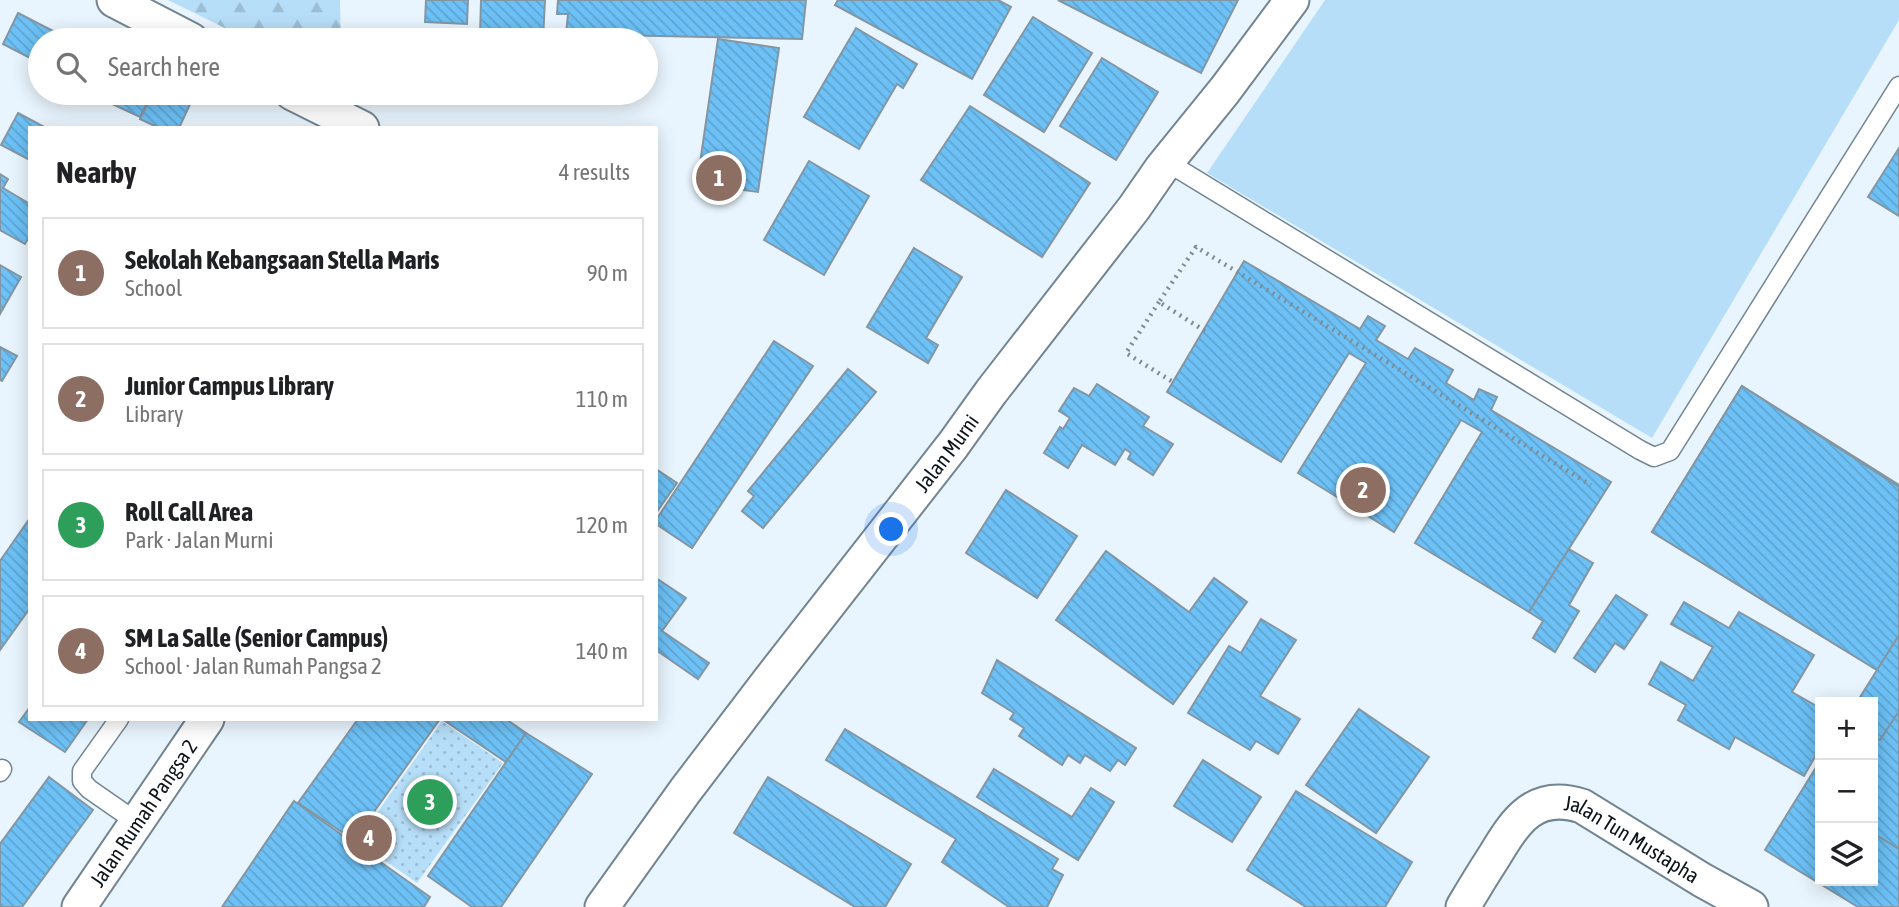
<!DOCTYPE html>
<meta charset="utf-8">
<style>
body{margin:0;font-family:"Asap Condensed",sans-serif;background:#f6f6f6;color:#202124}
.controls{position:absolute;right:21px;bottom:21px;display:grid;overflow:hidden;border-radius:0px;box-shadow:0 4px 18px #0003}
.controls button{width:63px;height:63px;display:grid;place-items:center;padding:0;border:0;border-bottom:2px solid #e0e0e0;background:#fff;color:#202124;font:35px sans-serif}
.you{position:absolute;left:892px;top:530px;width:24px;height:24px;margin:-18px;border:5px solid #fff;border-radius:50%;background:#1a73e8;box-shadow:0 0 0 10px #1a73e833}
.badge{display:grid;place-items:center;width:46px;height:46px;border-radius:50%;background:#d93025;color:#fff;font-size:23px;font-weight:700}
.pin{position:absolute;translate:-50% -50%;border:4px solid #fff;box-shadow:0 2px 7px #0006}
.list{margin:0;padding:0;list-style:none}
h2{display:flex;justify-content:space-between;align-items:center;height:91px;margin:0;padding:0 28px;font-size:30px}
h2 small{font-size:23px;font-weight:400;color:#757577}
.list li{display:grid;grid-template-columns:46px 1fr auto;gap:21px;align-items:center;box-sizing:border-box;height:112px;margin:0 14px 14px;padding:0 14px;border:2px solid #e0e0e0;border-radius:0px}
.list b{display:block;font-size:26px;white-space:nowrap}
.list p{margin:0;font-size:23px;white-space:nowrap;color:#757577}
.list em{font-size:23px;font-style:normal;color:#757577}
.icon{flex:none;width:38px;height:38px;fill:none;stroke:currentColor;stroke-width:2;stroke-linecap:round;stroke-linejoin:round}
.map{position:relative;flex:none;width:1899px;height:907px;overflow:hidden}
.search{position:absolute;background:#fff;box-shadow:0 4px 18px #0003;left:28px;top:28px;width:630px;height:77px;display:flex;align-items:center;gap:18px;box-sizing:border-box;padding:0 24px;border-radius:38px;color:#757577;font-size:26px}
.panel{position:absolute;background:#fff;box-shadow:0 4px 18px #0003;left:28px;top:126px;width:630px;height:595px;border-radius:0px}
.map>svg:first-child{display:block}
.green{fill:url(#green-dots)}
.forest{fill:url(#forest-firs)}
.pitch{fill:#b7def8}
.building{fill:url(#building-back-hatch);stroke:#8396a3;stroke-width:2}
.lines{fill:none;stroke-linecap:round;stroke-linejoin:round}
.service-casing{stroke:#728591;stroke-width:21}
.minor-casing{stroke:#728591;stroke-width:37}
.path{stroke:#818b92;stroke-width:4.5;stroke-dasharray:2 5;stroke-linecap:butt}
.service{stroke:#fff;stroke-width:18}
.minor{stroke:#fff;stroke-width:33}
.labels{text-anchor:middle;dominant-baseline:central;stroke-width:6;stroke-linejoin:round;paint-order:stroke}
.street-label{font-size:21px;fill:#0d1419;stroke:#fff}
</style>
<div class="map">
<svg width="1899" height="907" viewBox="0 0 1899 907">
<defs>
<pattern id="green-dots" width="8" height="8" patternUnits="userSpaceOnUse" patternTransform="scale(1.75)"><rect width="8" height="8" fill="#b7def8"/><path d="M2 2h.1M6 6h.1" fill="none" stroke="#9cbed4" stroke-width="1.8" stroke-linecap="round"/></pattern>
<pattern id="forest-firs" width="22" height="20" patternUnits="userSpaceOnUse" patternTransform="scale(1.75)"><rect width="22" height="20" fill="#b7def8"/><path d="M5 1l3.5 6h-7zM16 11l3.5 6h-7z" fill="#9cbed4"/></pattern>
<pattern id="building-back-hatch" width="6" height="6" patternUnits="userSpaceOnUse" patternTransform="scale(1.75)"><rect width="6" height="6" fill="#6dc1f6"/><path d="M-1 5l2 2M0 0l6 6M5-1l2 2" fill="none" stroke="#5da5d2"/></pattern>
</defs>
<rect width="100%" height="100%" fill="#e9f5fe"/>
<polygon class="green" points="442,721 503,763 417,883 357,841"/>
<polygon class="forest" points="168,0 340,0 341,40 249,40"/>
<polygon class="pitch" points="1325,0 1899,0 1899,20 1652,438 1207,173"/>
<g class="building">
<polygon points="426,0 468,0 467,24 425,22"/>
<polygon points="481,0 545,0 543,40 488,40 489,36 480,36"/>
<polygon points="558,0 806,0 802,39 566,34 568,14 557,14"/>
<polygon points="838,0 998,0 1011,7 972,79 835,5"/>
<polygon points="1058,0 1238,0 1201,73"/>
<polygon points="18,13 57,33 53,40 40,40 40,63 3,44"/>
<polygon points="1033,17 1092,53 1044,132 984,95"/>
<polygon points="856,28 917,64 903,88 897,84 859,149 804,117"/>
<polygon points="718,39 779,48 758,192 697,184"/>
<polygon points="1102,58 1158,92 1116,160 1060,126"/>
<polygon points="99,93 152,93 140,117 97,97"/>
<polygon points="153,93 176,93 192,100 179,128 159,128 140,119"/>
<polygon points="970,106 1090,183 1042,257 921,180"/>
<polygon points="18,113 46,128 30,128 30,160 1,145"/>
<polygon points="1899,148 1899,216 1868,197"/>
<polygon points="809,161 869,196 824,275 764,240"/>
<polygon points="0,174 8,179 3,188 30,204 30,235 25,244 0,230"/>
<polygon points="914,248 962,277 926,338 938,345 928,363 867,327"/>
<polygon points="1244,261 1360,329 1368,316 1385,326 1376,340 1408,359 1415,348 1453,370 1446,383 1474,400 1479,389 1497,397 1491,410 1611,482 1529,612 1415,543 1482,432 1461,420 1394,532 1298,473 1366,363 1349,353 1281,462 1167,392"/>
<polygon points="0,265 21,277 0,314"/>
<polygon points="774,341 813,366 692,548 656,524 656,520"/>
<polygon points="0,347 17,356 2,381 0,380"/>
<polygon points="848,369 876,392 763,528 742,511 754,496 748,491"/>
<polygon points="1097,384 1149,417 1143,426 1173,444 1153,475 1128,459 1131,453 1125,449 1115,465 1082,445 1068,468 1044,453 1060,427 1063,429 1070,418 1059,411 1074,388 1089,396"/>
<polygon points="1742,386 1899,485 1899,907 1858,907 1765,850 1820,761 1820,881 1873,881 1873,702 1857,702 1877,670 1652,532"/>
<polygon points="1742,386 1899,487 1899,635 1877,670 1652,532"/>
<polygon points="656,469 677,483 656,513"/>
<polygon points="1006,490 1077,536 1037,598 966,553"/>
<polygon points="30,518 30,608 0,650 0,561"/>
<polygon points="1569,549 1593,563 1569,605 1579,611 1555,652 1533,638 1543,621 1529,612"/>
<polygon points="1106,551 1189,612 1214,578 1247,602 1173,704 1056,620"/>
<polygon points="656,578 686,598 662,631 709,663 698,679 656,650"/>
<polygon points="1616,595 1647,615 1624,649 1615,643 1595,672 1574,658"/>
<polygon points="1684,602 1729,628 1739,612 1814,655 1792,692 1820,708 1820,748 1804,776 1735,737 1729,749 1678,720 1686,705 1649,684 1661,662 1693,681 1713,647 1671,624"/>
<polygon points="1261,619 1296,640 1260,696 1300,719 1278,754 1256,741 1250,750 1188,713 1229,646 1241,653"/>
<polygon points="997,660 1136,748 1125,765 1118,760 1110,771 1085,755 1080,763 1068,755 1062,765 1019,736 1024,728 1010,719 1014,713 982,693"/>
<polygon points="30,707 30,719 88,719 65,752 19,722"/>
<polygon points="1359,709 1429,757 1376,833 1306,785"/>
<polygon points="1897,714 1899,716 1899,849 1873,833 1873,738 1880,740"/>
<polygon points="358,719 440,719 354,840 298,803"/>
<polygon points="442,719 506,719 526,733 506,762"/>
<polygon points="845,729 1058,859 1052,869 1063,875 1047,907 1009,907 942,862 956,839 826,760"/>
<polygon points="526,733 592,774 501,907 472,907 428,876"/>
<polygon points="1203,760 1261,797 1232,842 1174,806"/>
<polygon points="994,769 1072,817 1091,788 1114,802 1078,860 977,797"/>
<polygon points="49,777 93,810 22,907 0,907 0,844"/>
<polygon points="768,777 911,864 885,907 855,907 734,833"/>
<polygon points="1296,791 1412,862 1385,907 1306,907 1247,870"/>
<polygon points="294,801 430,897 424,907 222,907"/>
</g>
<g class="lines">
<g class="service-casing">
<g id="service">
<polyline points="1167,162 1640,450 1654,457 1670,451 1899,86"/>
<polyline points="119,719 82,771 82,781 89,789 138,823"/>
<polyline points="0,772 2,769"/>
</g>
</g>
<g class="minor-casing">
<g id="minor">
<polyline points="114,0 191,40"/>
<polyline points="292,93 362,128"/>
<path id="s1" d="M79,907L207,719"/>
<path id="s2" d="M602,907L685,791L768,682L953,445L991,392L1134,208L1161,169L1225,90L1292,0"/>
<path id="s3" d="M1463,907C1473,890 1484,872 1495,855C1516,820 1535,791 1582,806L1702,880L1751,907"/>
</g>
</g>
<g class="path">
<polyline points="1159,302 1126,353 1173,382"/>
<polyline points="1205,331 1159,302 1196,247 1591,485"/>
</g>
<use href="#service" class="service"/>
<use href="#minor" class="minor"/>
</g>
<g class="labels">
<g class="street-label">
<text stroke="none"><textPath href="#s2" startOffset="570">Jalan Murni</textPath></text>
<text stroke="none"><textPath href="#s1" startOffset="114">Jalan Rumah Pangsa 2</textPath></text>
<text stroke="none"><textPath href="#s3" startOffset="231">Jalan Tun Mustapha</textPath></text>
</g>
</g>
</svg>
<div class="controls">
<button>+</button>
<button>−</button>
<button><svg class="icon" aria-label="layers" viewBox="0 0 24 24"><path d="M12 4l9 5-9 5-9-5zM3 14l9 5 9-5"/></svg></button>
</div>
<div class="you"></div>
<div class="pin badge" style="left:719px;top:178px;background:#8d6e63">1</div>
<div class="pin badge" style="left:1363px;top:490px;background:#8d6e63">2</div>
<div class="pin badge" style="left:430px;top:802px;background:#2e9e5b">3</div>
<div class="pin badge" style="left:369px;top:838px;background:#8d6e63">4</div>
<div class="search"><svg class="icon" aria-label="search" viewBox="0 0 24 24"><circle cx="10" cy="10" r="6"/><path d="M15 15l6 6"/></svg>Search here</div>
<section class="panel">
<h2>Nearby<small>4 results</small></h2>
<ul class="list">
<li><span class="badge" style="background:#8d6e63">1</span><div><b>Sekolah Kebangsaan Stella Maris</b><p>School</p></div><em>90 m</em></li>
<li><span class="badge" style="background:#8d6e63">2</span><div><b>Junior Campus Library</b><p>Library</p></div><em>110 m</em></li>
<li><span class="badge" style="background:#2e9e5b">3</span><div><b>Roll Call Area</b><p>Park · Jalan Murni</p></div><em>120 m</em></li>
<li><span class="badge" style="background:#8d6e63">4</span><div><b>SM La Salle (Senior Campus)</b><p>School · Jalan Rumah Pangsa 2</p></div><em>140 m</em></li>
</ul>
</section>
</div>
